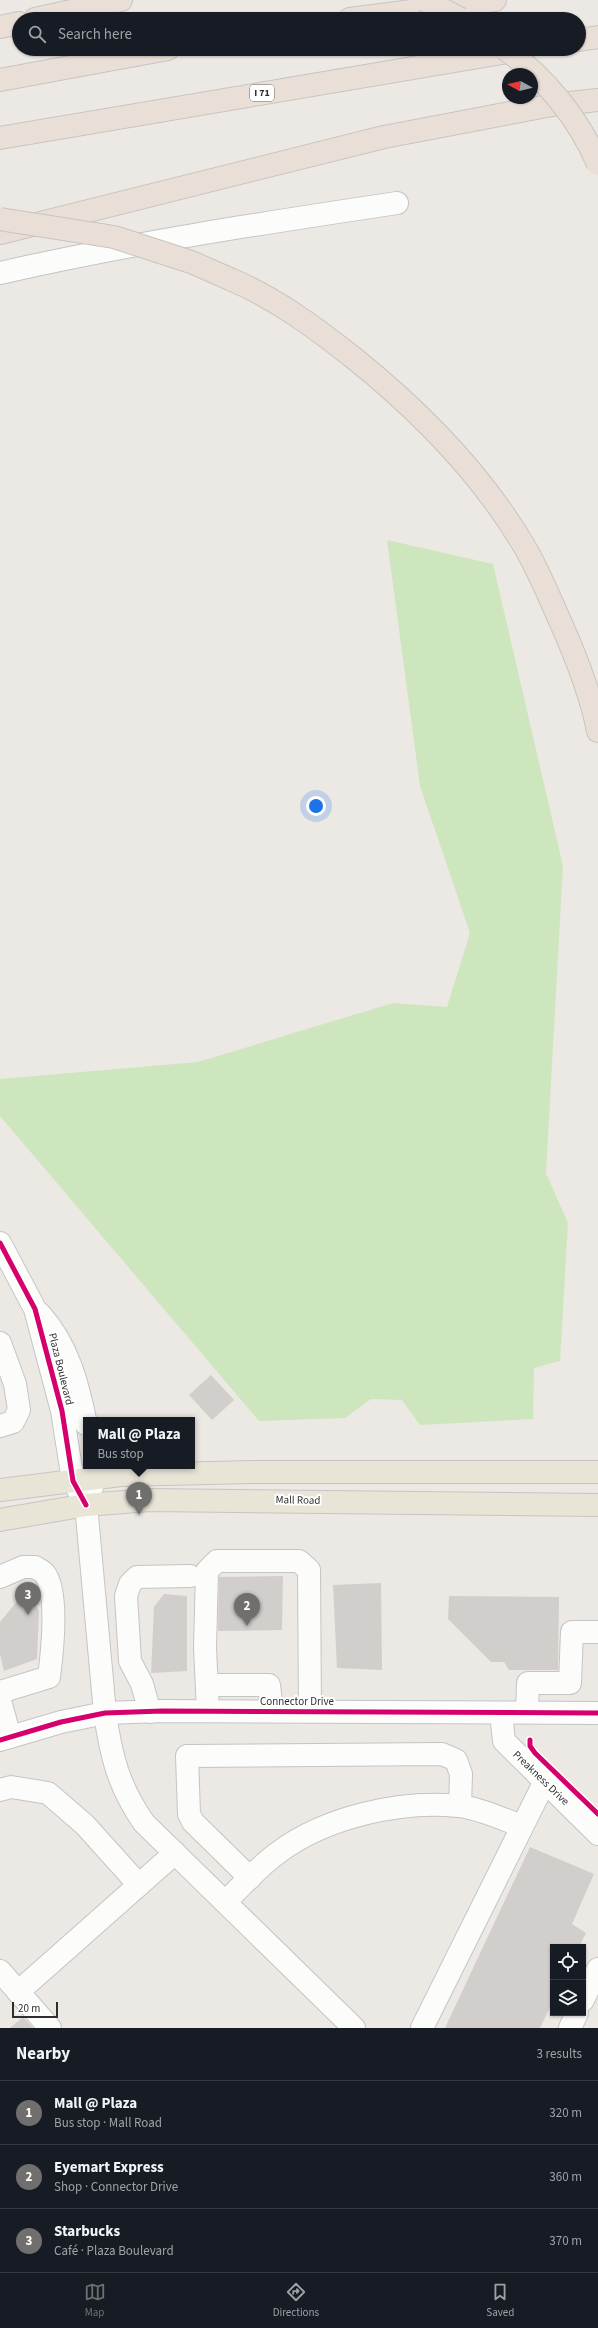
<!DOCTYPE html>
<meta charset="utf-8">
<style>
body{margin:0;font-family:"Source Sans 3",sans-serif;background:#242831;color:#f1f3f6}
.controls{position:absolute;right:12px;bottom:12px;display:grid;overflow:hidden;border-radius:0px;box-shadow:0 1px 3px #0004}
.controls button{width:36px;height:36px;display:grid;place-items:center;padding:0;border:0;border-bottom:1px solid #363941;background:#171b24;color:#f1f3f6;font:20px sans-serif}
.compass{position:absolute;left:502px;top:68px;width:36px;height:36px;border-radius:50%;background:#171b24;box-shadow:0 1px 3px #0004;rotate:278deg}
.scale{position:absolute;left:12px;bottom:10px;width:46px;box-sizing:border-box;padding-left:4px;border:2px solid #2e2e2e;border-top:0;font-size:11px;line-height:14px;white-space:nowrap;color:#2e2e2e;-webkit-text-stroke:3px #fff;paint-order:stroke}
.you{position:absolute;left:316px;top:806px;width:14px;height:14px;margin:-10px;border:3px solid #fff;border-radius:50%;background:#1a73e8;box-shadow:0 0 0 6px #1a73e833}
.badge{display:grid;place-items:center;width:26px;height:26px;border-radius:50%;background:#706f6e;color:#fff;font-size:13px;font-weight:700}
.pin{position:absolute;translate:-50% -33px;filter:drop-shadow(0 1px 2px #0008)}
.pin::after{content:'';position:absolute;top:21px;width:14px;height:12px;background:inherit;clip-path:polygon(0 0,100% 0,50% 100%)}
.popup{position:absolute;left:83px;top:1417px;width:112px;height:52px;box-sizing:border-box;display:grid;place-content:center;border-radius:0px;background:#171b24;filter:drop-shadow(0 1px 3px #0005);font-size:13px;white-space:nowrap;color:#9ea1a6}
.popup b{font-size:15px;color:#f1f3f6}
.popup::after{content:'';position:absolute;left:50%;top:100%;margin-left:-8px;border:8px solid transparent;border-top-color:#171b24}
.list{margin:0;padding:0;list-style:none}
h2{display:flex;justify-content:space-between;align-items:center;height:52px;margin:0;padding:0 16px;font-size:17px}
h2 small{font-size:13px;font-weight:400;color:#9ea1a6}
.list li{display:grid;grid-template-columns:26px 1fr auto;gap:12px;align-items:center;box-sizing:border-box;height:64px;padding:0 16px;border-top:1px solid #363941}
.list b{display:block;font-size:15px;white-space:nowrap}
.list p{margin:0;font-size:13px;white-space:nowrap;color:#9ea1a6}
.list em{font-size:13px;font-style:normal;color:#9ea1a6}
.icon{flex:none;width:22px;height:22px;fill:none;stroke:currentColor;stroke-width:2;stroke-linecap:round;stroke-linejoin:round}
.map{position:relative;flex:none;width:598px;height:2028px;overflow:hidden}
.search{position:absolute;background:#171b24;box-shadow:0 1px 3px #0004;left:12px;right:12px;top:12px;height:44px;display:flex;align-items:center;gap:10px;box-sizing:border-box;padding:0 14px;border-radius:22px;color:#9ea1a6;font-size:15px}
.sheet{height:244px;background:#171b24}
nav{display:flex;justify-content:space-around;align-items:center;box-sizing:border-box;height:56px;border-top:1px solid #363941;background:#171b24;font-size:11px;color:#9ea1a6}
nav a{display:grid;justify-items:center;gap:2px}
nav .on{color:#706f6e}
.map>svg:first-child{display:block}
.green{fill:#cee6be}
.building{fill:#d1cecb}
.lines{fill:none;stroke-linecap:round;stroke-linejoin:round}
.minor-casing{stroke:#c5c4c5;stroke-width:24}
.major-casing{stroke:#c6c5c4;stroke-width:24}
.highway-casing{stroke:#c6c5c4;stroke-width:24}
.minor{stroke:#fcfcfb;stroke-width:22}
.major{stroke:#e8e4d6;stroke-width:22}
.highway{stroke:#eadfd6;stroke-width:22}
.highway-bridge-casing{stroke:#c6c5c4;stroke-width:24;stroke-linecap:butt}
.highway-bridge{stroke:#eadfd6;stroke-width:22}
.cycleway-casing{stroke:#fff;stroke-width:8}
.cycleway{stroke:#d6006c;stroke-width:5}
.labels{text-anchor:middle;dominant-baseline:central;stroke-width:4;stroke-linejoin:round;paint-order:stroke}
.shield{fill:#fff;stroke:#6d6d6d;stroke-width:1}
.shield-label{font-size:10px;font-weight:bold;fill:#2e2e2e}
.street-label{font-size:11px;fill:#2e2e2e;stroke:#fff}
</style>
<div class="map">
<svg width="598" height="2028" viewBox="0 0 598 2028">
<rect width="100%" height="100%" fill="#ece8e4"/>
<polygon class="green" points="387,540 493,564 563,866 546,1173 568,1223 560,1361 534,1368 533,1419 420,1425 402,1400 371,1399 345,1418 259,1421 0,1116 0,1079 198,1062 393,1003 447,1007 470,933 420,786"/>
<g class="building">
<polygon points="211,1375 234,1400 212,1420 189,1395"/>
<polygon points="283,1576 282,1630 218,1631 219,1577"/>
<polygon points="381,1583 382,1670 337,1668 333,1585"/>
<polygon points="164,1594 187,1596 187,1671 151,1673 154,1607"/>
<polygon points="449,1596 559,1597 558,1670 509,1670 504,1662 491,1662 448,1619"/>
<polygon points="19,1599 33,1602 39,1611 37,1659 4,1671 0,1654 0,1622"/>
<polygon points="530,1847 594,1874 572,1924 586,1933 579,1947 553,1947 553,2001 540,2028 445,2028"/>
<polygon points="23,2017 33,2028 10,2028"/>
</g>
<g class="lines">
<g class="minor-casing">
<g id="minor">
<path d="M0,273C131,243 264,223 397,203"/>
<polyline points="0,1243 35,1309 62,1411 73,1481 82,1497"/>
<path d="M40,1314C68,1345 78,1384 86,1424"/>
<polyline points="0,1343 15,1384 19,1410 13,1422 0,1426"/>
<path d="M94,1466L95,1478L86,1505L105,1713C111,1757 119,1787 144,1823L354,2028"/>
<path d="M0,1577L23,1567H35C38,1569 43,1571 45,1574C59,1593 52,1654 49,1677L0,1692"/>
<polyline points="207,1685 269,1685 272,1711"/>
<polyline points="0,1701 10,1737"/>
<polyline points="208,1711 205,1648 207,1571 217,1561 299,1561 309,1570 310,1711"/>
<polyline points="150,1712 142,1684 130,1661 126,1596 130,1584 137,1577 190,1576"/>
<polyline points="527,1712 528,1683 570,1683 572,1632 598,1632"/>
<polyline points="501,1713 504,1741 598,1834"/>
<polyline points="0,1740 61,1722 105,1713 162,1711 598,1713"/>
<polyline points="0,1790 11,1787 48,1793 85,1825 139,1885"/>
<polyline points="250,1878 193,1822 189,1814 187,1756 442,1754 456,1760 461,1774 460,1806"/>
<path d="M225,1902C243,1885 259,1866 279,1852C326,1817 401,1800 458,1806C476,1807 505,1820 522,1826"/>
<polyline points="0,1971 50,2028"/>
<polyline points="18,1992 175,1853"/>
<polyline points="583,2000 598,1969"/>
<polyline points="422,2028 545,1781"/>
<polyline points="570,2028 577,2013"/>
</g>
</g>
<g class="major-casing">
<g id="major">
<polyline points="0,1490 121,1475 253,1472 598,1472"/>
<polyline points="0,1520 86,1505 149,1500 598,1505"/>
</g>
</g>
<g class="highway-casing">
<g id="highway">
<polyline points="35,19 121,0"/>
<polyline points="350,19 495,0"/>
<polyline points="0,27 19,23"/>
<polyline points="579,40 598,37"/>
<polyline points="0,80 168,49"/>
<polyline points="0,138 525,49"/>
<polyline points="0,233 384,137 552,105 598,100"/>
<path d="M230,279C275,298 316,328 355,359C422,413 484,476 527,551C540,574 550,599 561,623C576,657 591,694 598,731"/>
</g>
</g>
<use href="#minor" class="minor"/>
<use href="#major" class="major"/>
<use href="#highway" class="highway"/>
<g class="highway-bridge-casing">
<g id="highway-bridge">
<polyline points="424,0 461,19"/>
<path d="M505,49C545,77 579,119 598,164"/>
<polyline points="0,219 114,237 191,262 230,279"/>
</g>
</g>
<use href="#highway-bridge" class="highway-bridge"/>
<g class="cycleway-casing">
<g id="cycleway">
<polyline points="0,1243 35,1309 62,1411 73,1481 86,1505"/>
<polyline points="0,1740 61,1722 105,1713 162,1711 598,1713"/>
<polyline points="530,1740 530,1746 535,1753 598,1814"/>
</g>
</g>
<use href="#cycleway" class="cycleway"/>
</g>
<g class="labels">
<rect class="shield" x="250" y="85" width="24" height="16" rx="3"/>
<g class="shield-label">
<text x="262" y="93">I 71</text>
</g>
<g class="street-label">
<text transform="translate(61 1369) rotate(76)">Plaza Boulevard</text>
<text transform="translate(298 1500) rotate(1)">Mall Road</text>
<text x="297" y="1701">Connector Drive</text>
<text transform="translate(541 1778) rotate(44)">Preakness Drive</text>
</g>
</g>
</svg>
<div class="controls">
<button><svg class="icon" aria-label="locate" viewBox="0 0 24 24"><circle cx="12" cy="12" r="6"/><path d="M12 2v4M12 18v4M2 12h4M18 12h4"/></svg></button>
<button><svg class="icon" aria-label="layers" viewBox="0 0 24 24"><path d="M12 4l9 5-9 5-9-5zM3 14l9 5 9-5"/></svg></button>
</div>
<svg class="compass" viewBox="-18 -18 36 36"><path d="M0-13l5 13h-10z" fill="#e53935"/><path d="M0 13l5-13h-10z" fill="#9ea1a6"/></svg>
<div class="scale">20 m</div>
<div class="you"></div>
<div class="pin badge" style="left:139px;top:1515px">1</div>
<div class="popup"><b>Mall @ Plaza</b>Bus stop</div>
<div class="pin badge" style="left:247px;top:1626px">2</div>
<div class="pin badge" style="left:28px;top:1615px">3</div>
<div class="search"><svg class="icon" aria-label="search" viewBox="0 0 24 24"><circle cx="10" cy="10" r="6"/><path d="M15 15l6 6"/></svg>Search here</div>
</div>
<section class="sheet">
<h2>Nearby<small>3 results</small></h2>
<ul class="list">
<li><span class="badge">1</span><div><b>Mall @ Plaza</b><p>Bus stop · Mall Road</p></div><em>320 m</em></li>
<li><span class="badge">2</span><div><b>Eyemart Express</b><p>Shop · Connector Drive</p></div><em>360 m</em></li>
<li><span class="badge">3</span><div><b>Starbucks</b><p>Café · Plaza Boulevard</p></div><em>370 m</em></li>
</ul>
</section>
<nav>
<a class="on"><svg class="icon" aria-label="map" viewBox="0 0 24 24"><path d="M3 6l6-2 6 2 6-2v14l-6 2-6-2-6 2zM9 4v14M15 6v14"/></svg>Map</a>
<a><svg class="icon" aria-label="directions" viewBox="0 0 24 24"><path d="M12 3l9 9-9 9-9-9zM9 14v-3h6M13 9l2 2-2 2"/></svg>Directions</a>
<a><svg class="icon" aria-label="saved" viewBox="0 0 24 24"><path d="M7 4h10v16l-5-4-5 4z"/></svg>Saved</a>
</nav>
